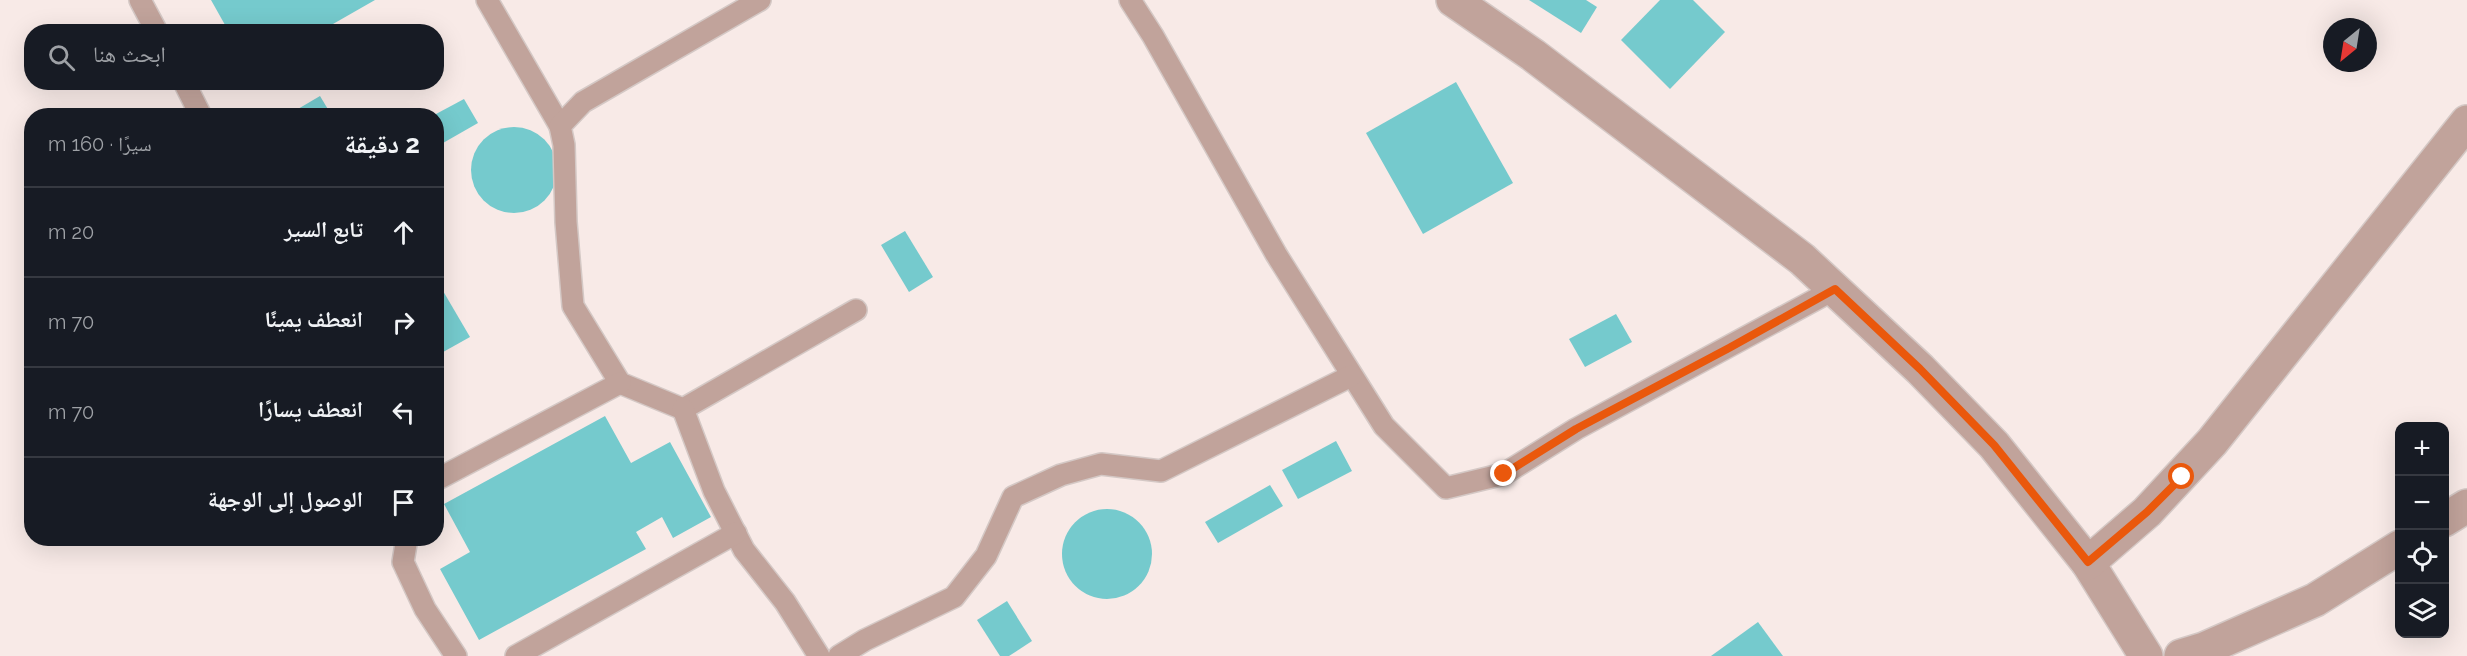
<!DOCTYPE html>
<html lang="ar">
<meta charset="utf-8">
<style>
body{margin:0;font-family:Raleway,"Noto Naskh Arabic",sans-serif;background:#20242c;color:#f1f3f6;direction:rtl}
.controls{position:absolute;right:18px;bottom:18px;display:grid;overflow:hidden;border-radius:12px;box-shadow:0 6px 24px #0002}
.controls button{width:54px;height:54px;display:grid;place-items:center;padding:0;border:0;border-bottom:2px solid #363941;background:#171b24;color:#f1f3f6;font:30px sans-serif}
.compass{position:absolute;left:2323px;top:18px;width:54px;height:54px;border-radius:50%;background:#171b24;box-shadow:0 6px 24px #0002;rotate:210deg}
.stop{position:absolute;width:18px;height:18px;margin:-14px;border:4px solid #ea580c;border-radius:50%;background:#fff}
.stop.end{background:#ea580c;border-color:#fff;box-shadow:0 2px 6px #0008}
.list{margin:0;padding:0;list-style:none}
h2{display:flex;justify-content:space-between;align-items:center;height:78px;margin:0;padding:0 24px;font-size:26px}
h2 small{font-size:20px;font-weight:400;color:#9ea1a6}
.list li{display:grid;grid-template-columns:39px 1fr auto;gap:18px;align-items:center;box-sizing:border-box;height:90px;padding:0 24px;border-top:2px solid #363941}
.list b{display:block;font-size:22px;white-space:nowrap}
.list em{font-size:20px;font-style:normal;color:#9ea1a6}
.icon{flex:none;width:33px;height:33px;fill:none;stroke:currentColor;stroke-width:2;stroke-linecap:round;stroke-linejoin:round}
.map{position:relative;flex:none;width:2467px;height:656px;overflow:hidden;direction:ltr}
.search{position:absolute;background:#171b24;box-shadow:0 6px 24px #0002;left:24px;top:24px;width:420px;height:66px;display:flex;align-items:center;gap:15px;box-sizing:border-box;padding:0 21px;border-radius:24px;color:#9ea1a6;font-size:22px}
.panel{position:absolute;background:#171b24;box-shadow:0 6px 24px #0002;left:24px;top:108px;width:420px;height:438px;border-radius:24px;direction:rtl}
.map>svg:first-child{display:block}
.building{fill:#75cacd}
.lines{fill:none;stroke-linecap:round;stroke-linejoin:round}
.service-casing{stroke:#d4c8c5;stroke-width:24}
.minor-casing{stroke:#d4c8c5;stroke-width:36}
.service{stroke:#c1a39b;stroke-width:21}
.minor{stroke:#c1a39b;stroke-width:33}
.route{stroke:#ea580c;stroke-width:8}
</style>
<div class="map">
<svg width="2467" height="656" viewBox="0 0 2467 656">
<rect width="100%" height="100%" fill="#f8eae7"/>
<g class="building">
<polygon points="211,0 375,0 319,32 229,32"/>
<polygon points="1529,0 1586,0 1597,7 1581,33"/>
<polygon points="1660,0 1693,0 1725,32 1670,89 1621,40"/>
<polygon points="1456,82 1513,183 1423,234 1366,133"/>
<polygon points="320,96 332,116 286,116"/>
<polygon points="464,99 478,123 436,147 436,114"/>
<circle cx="514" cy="170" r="43"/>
<polygon points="905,231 933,277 909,292 881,245"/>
<polygon points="436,279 470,337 436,356"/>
<polygon points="1616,314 1632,342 1585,367 1569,339"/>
<polygon points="605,416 631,463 670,442 711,517 673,538 662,517 636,532 646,549 479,640 440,569 470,552 444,504"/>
<polygon points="1336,441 1352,471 1298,499 1282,470"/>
<polygon points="1270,485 1283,506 1218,543 1205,522"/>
<circle cx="1107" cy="554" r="45"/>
<polygon points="1007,601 1032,641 1009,656 1000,656 977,620"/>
<polygon points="1758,622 1783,656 1711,656"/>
</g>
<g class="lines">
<g class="service-casing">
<g id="service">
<polyline points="140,0 157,32"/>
<polyline points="487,0 560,126"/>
<polyline points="760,0 583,102 560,126 564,145 566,222 573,306 620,383 683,409 856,310"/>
<polyline points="1130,0 1153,36 1276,254 1384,426 1446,488 1504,474 1576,429 1835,289"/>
<polyline points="184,82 201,116"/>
<polyline points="683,409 714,491 744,550 785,602 819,656"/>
<polyline points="436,480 620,383"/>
<polyline points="407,538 403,562 425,609 456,656"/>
<polyline points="516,656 736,533"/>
<polyline points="839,656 865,640 954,597 986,556 1013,497 1061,475 1101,464 1161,471 1351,376"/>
</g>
</g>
<g class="minor-casing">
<g id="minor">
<polyline points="1453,0 1533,55 1802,259 1920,369 1994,445 2088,563 2146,656"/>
<polyline points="2444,520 2467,506"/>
<polyline points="2088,563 2147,512 2212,442 2467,122"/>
<polyline points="2181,656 2204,649 2315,600 2400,547"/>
</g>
</g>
<use href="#service" class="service"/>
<use href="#minor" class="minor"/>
</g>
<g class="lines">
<polyline class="route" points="1504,474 1576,429 1729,348 1835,289 1920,369 1994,445 2088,562 2147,512 2182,477"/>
</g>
</svg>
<div class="controls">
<button>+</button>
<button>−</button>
<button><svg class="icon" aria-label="locate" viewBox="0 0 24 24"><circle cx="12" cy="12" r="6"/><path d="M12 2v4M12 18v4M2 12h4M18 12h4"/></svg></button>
<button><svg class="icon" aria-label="layers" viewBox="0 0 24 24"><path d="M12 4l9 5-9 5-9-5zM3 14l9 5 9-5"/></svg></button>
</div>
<svg class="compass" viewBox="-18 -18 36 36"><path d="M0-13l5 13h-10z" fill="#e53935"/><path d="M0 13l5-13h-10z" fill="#9ea1a6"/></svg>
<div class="stop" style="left:2182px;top:477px"></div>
<div class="stop end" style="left:1504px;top:474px"></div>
<div class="search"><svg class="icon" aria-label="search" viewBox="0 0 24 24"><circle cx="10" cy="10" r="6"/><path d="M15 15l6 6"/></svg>ابحث هنا</div>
<section class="panel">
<h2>2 دقيقة<small>سيرًا · 160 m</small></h2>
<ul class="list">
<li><svg class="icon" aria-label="ahead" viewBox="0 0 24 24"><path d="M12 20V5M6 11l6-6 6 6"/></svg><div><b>تابع السير</b></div><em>20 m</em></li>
<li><svg class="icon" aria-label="right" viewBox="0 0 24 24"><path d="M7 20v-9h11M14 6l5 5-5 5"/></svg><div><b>انعطف يمينًا</b></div><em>70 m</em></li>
<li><svg class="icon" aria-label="left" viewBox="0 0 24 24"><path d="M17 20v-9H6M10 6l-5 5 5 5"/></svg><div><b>انعطف يسارًا</b></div><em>70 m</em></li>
<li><svg class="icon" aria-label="arrive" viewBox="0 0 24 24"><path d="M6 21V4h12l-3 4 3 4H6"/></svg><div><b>الوصول إلى الوجهة</b></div></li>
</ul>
</section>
</div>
